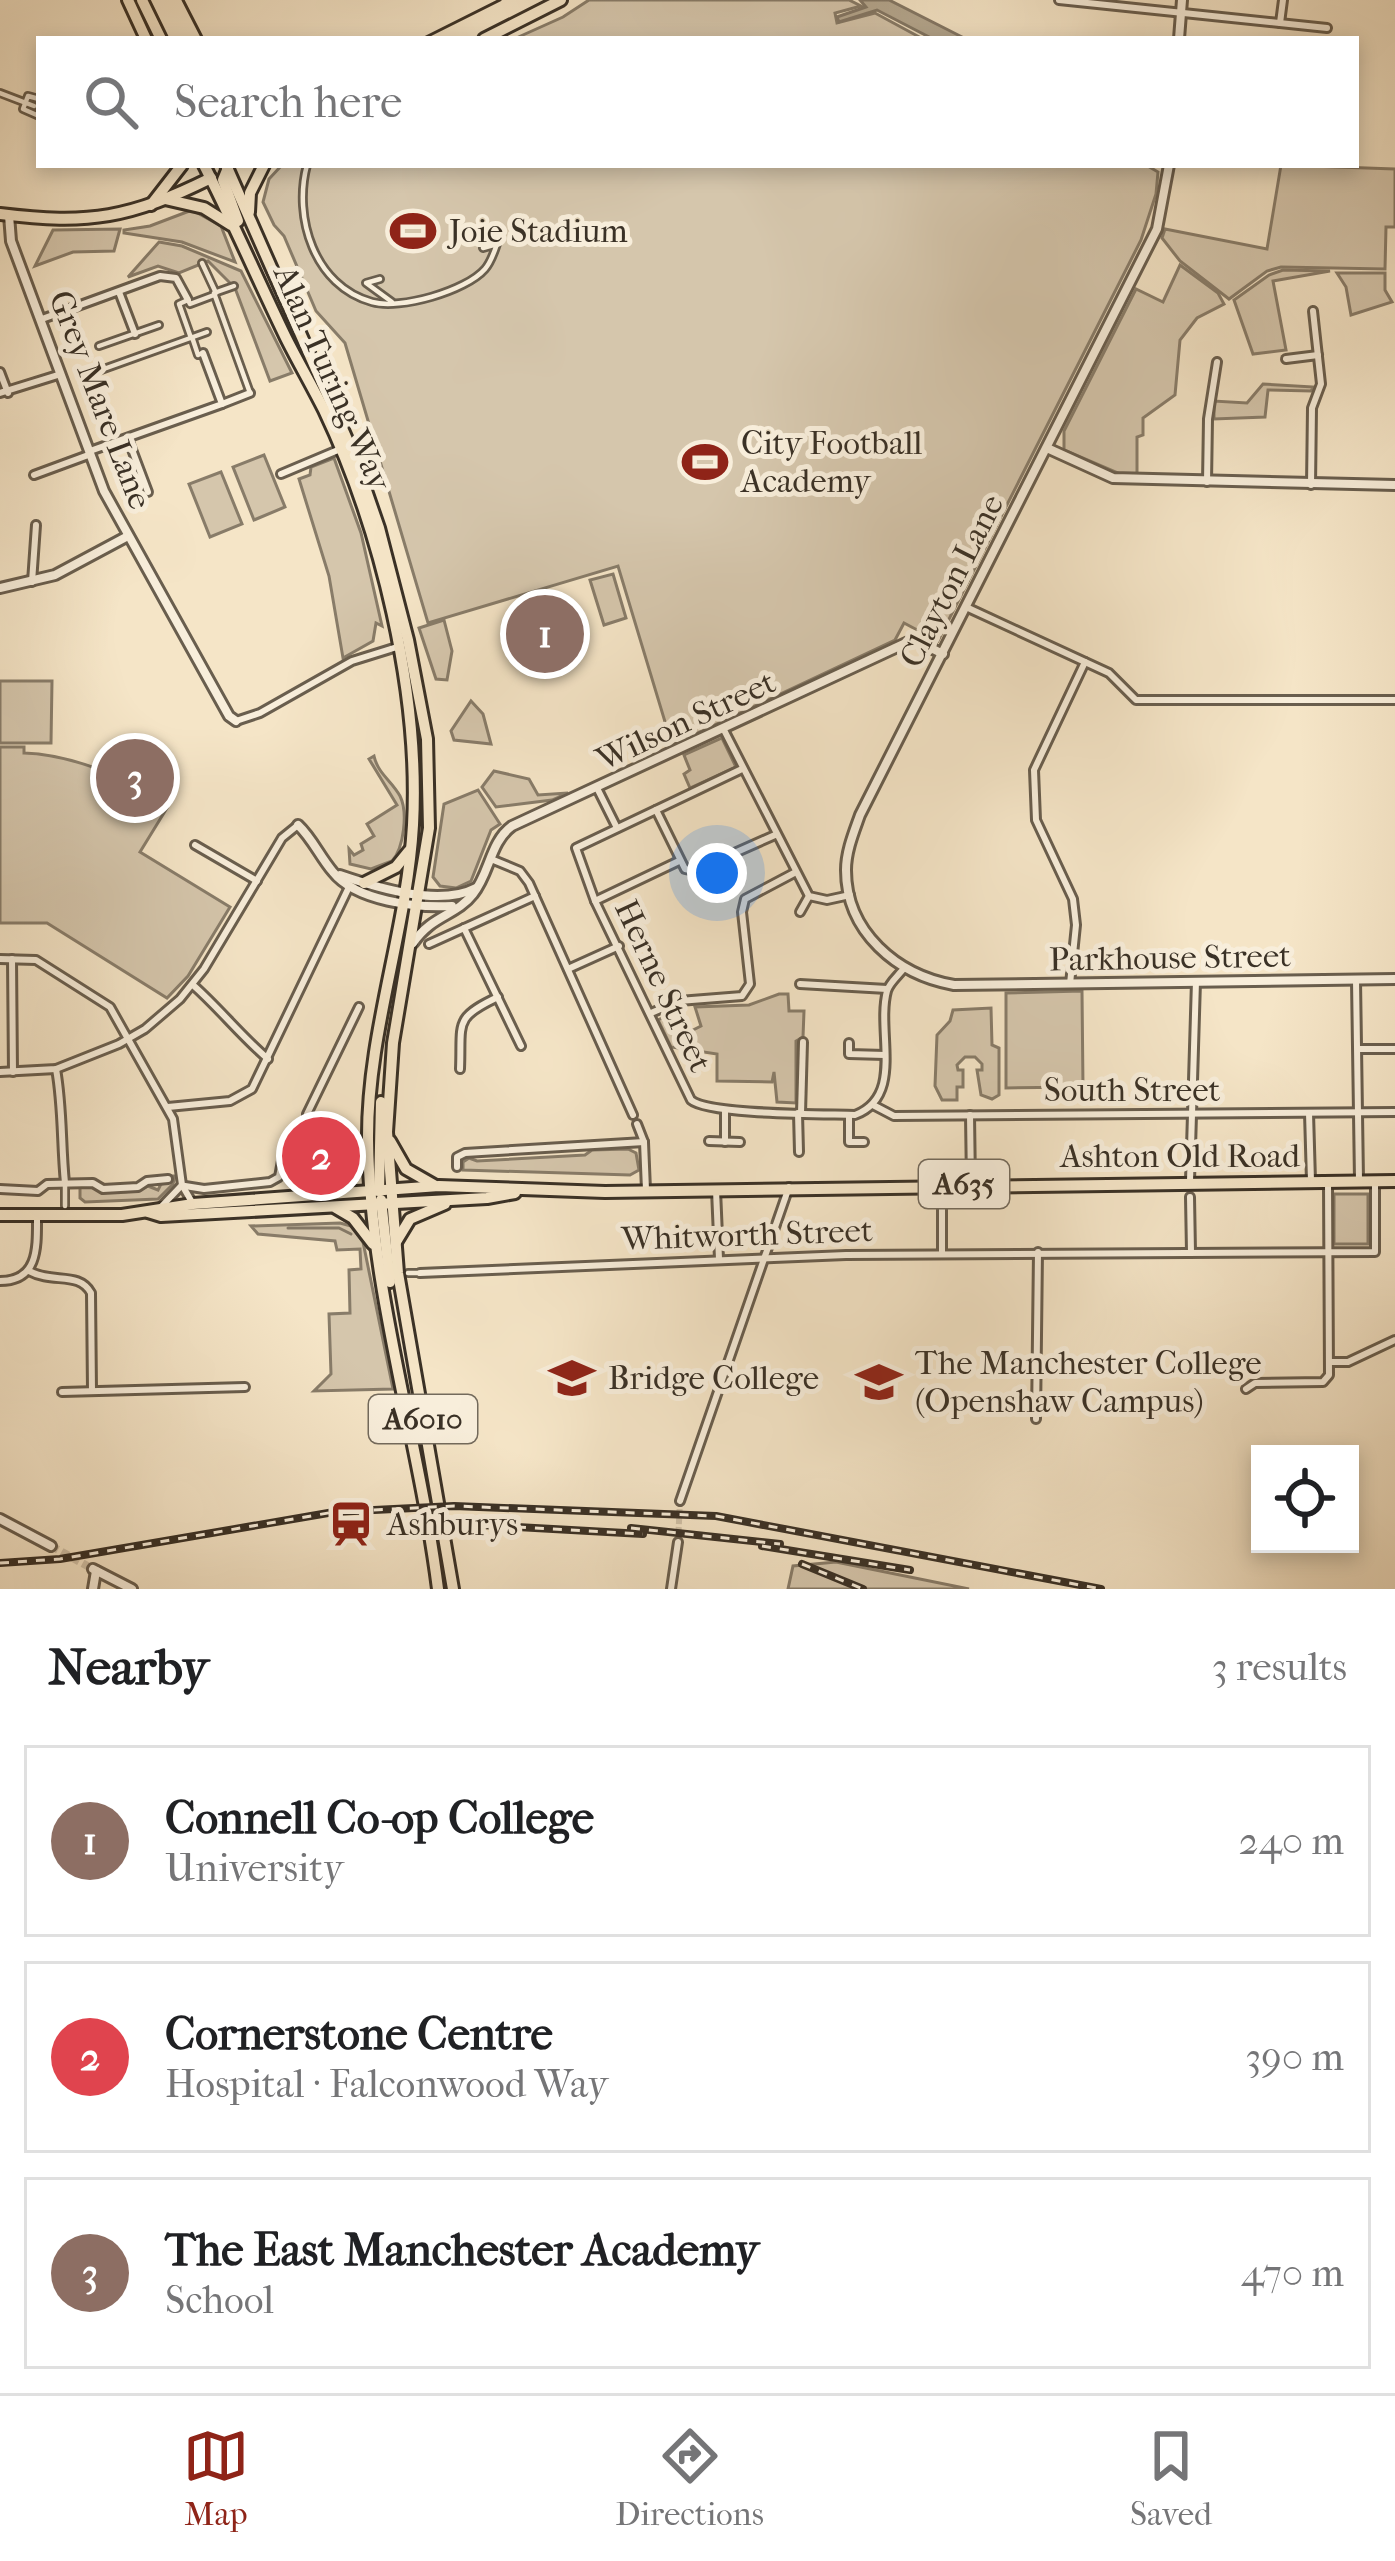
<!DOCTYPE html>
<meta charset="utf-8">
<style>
body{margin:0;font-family:"IM FELL French Canon",serif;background:#f2f2f2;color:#202124}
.controls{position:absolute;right:36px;bottom:36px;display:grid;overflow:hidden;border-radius:0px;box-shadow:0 6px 18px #0003}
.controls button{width:108px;height:108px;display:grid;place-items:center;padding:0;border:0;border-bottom:3px solid #e0e0e0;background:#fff;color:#202124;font:60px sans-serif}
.you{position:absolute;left:717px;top:873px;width:42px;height:42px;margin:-30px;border:9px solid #fff;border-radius:50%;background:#1a73e8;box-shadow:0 0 0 18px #1a73e833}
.badge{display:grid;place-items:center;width:78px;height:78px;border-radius:50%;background:#8f2418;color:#fff;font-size:39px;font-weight:700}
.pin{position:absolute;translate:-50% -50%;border:6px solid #fff;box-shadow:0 3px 12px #0006}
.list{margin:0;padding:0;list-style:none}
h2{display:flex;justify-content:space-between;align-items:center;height:156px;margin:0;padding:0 48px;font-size:51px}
h2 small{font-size:39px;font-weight:400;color:#757577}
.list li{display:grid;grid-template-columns:78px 1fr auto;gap:36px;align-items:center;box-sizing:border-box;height:192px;margin:0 24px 24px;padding:0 24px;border:3px solid #e0e0e0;border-radius:0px}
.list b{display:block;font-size:45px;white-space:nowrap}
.list p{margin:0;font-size:39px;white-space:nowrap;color:#757577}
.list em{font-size:39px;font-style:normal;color:#757577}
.icon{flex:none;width:66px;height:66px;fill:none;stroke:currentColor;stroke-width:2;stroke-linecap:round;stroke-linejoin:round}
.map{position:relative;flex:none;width:1395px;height:1589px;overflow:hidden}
.search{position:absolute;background:#fff;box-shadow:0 6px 18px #0003;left:36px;right:36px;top:36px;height:132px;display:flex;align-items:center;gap:30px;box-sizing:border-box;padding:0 42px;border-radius:0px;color:#757577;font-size:45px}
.sheet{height:804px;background:#fff}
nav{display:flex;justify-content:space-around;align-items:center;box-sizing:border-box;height:168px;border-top:3px solid #e0e0e0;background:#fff;font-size:33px;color:#757577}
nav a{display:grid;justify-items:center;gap:6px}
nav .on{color:#8f2418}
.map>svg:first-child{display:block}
.green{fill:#d5c6ac;stroke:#887c69;stroke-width:3}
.water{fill:#b5a890;stroke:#847866;stroke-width:3}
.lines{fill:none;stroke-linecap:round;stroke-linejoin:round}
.stream{stroke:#847866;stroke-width:3}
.minor-tunnel{stroke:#d0c1a7;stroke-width:6;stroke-dasharray:6 3;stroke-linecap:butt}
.tertiary-tunnel{stroke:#d0c1a7;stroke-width:8;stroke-dasharray:8 4;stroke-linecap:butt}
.pedestrian-casing{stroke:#695e4e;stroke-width:10}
.minor-casing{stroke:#695e4e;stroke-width:12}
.tertiary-casing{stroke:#695e4e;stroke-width:14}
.primary-casing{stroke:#3a3126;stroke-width:16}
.trunk-casing{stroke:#3a3126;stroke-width:16}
.pedestrian{stroke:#f8eedb;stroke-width:4.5}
.minor{stroke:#f8eedb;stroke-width:6}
.tertiary{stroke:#f8eedb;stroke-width:8}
.primary{stroke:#f5e5c7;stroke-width:10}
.trunk{stroke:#f5e5c7;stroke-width:10}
.tram{stroke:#3a3126;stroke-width:3}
.rail-casing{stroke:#3a3126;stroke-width:8}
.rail{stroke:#f8eedb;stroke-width:3;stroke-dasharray:9;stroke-linecap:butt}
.labels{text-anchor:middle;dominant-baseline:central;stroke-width:10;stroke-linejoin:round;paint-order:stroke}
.shield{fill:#f8eedb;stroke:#736a5c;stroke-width:3}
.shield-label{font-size:30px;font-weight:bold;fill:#3a3126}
.poi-label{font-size:33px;fill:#3a3126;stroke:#f8eedb;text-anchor:start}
.street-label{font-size:33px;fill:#3a3126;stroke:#f8eedb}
</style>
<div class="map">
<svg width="1395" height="1589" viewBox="0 0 1395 1589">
<rect width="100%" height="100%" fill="#f5e5c7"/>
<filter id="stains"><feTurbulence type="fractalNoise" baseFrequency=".00167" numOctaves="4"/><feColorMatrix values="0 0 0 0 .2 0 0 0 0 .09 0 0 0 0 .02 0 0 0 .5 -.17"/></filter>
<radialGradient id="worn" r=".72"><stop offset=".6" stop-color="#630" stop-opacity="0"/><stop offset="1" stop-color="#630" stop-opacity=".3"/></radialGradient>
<g class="green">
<polygon points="589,0 849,0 861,6 835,13 837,23 875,13 923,39 514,39 563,17"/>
<polygon points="282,165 1146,165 1158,172 1156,194 1141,240 938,641 904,623 895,640 672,745 618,566 428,623 345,343 316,311 284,236 274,225 263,202 269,179"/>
<polygon points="1281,165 1395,169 1395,227 1386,227 1385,269 1281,267 1267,271 1229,299 1180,261 1162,238 1165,229 1267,249"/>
<polygon points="192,210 221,226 235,262 182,242 124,233 124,230 150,226"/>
<polygon points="120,229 114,251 73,252 35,266 53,230"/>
<polygon points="159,242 182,246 241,271 292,373 270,381 235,288 208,261 179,273 158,266 128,277"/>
<polygon points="1180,265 1218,293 1224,304 1197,318 1180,340 1175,395 1143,418 1143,435 1137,437 1137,476 1120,474 1064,450 1064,431 1136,289 1163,302"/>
<polygon points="1283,270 1330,271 1273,281 1286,350 1253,354 1234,300 1269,275"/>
<polygon points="1337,273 1385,273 1385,290 1392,302 1351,315 1346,287"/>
<polygon points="1263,384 1314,387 1311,391 1268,390 1265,417 1214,419 1214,401 1247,403"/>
<polygon points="264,455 285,507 254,520 233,467"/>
<polygon points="334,458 361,533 382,626 376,623 373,641 343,658 329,576 299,479 310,475 311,467"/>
<polygon points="221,472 242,524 210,537 189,484"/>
<polygon points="613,574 626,618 604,625 590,580"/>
<polygon points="444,620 452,651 447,680 436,679 419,628"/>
<polygon points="0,681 52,681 51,743 0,743"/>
<polygon points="471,701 483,714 491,744 454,740 451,731"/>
<polygon points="722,738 736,767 690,788 684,774 690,770 684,755"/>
<path d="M0,747H24V753C65,754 111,772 151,792L150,796L167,808L140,852L230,907L188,976L167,998L47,923H0Z"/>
<path d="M374,756C378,774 392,781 400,796C408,812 404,848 392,861L371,869L350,864L349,849L354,855L363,850L361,844L374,836L367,824L397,805L369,759Z"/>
<polygon points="494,771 529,779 538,795 568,793 552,800 496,807 482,787"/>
<polygon points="478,790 500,824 491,830 471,881 456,888 440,886 433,877 444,804"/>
<polygon points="1082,991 1083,1087 1006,1088 1006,993"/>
<polygon points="779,994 788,994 789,1011 804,1011 803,1037 796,1041 796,1103 777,1102 774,1072 772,1082 717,1081 717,1054 671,1047 658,1020 679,1010 689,1032 701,1026 695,1007 749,1005"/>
<polygon points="991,1008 992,1045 999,1048 999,1095 992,1099 981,1095 977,1070 982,1070 982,1064 975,1057 965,1057 957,1065 958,1070 963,1070 963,1087 957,1087 957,1100 942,1100 935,1086 937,1035 950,1021 953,1010"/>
<polygon points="628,1149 636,1153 639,1170 630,1175 463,1170 463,1162 469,1158 477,1161 585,1155 592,1150"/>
<path d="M171,1176H175L173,1184L158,1199L85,1202L80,1198V1187C102,1186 125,1199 148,1186L158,1190L161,1184L171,1182Z"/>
<rect x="1334" y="1194" width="34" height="50"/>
<polygon points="340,1223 351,1226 363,1242 393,1389 314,1391 331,1374 329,1314 350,1313 349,1270 361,1269 360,1249 337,1250 335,1241 258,1234 251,1226"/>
<polygon points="836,1562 969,1589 788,1589 793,1566"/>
</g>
<polygon class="water" points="860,0 889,0 966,39 933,39 877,10 839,22 837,17 866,7"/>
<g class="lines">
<polyline class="stream" points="288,1228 339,1228 351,1234"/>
<polyline class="minor-tunnel" points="678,1542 680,1501"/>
<polyline class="tertiary-tunnel" points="51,1546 93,1569"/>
<g class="pedestrian-casing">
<g id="pedestrian">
<polyline points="0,93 34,106"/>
<polyline points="39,99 28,96 23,109 39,116"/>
<path d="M307,165C293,217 314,286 372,302C400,310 466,291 485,269C491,262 494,253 497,244L483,248"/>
<polyline points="202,263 216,293"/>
<polyline points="380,279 366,283 392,302"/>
<polyline points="234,286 214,293 250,393"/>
<polyline points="192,337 198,355 203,353"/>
<polyline points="191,338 179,304 188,300 190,304 214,295"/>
<polyline points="99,346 159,325"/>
<polyline points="87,375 207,332"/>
<polyline points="65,1206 65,1184"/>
<polyline points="408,1273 420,1273"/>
</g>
</g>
<g class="minor-casing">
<g id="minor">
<polyline points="1059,0 1327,28"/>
<polyline points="1280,23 1283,0"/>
<polyline points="119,292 135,334"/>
<polyline points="42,319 160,276 176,278 188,300"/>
<polyline points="1286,359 1318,355"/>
<polyline points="0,372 8,393"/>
<polyline points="0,393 61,374"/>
<polyline points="222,404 250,393"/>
<polyline points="128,439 148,492"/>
<polyline points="90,451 222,404 203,353"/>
<polyline points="281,474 338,450"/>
<polyline points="34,475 91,454"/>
<polyline points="1207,482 1208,419 1217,362"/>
<polyline points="1311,485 1312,408 1321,384 1313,311"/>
<polyline points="32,582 36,525"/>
<polyline points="966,607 1109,673 1136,700 1395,700"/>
<polyline points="236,721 260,713 352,661 397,647"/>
<polyline points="724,730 809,896 827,900 850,895"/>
<path d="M742,769L576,848L595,901L691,1100C708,1115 825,1114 855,1115C905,1096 876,1032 887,991C889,983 899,975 904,968"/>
<polyline points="597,788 617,828"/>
<polyline points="656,810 685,869 694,871 775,835"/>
<polyline points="195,845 257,881"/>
<polyline points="491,859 520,871 529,883 633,1115"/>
<polyline points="595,901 679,861"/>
<polyline points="800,912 809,896"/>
<polyline points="464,928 521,1046"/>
<polyline points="429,944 535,896"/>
<polyline points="0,959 36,960 110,1007 173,1119 182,1185 193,1204"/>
<polyline points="12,959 13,1072"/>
<polyline points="568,969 619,946"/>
<polyline points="1356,980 1359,1180"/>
<polyline points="800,984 887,989"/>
<polyline points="1070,984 1076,925 1073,899 1036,820 1034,770 1085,662"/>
<path d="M193,985C220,1009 240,1035 268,1059"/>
<polyline points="651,1013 679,1001 742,996 750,984 742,912 745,899 796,872"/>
<polyline points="849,1043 849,1054 885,1055"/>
<polyline points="1359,1049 1395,1049"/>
<path d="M56,1069C63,1108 61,1143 65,1183"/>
<path d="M460,1069C462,1023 453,1018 498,997"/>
<polyline points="0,1072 56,1069 119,1044 145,1029 180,999 204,969 282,838 298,825"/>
<polyline points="873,1105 894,1116 1395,1112"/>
<polyline points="168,1107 230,1101 252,1089 349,887"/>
<polyline points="725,1110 725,1142"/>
<polyline points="798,1113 799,1152"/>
<polyline points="801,1113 803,1042"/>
<polyline points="1309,1113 1311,1181"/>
<polyline points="849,1115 849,1142 864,1142"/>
<polyline points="970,1115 971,1184"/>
<polyline points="637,1124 644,1142 646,1190"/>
<polyline points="709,1141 740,1142"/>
<polyline points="457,1167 457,1157 465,1153 644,1142"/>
<polyline points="1190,1181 1196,981"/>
<polyline points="942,1185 942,1253"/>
<polyline points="185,1186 204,1189 270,1182 279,1177 285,1144 307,1132 307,1114 359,1007"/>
<polyline points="0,1189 38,1191 47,1184 93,1183 103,1189 138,1187 147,1181 168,1179"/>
<polyline points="716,1190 719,1259"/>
<polyline points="1190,1197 1191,1252"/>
<polyline points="161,1207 182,1185"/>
<path d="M29,1271C53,1284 79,1271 91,1293L92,1391"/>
<polyline points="420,1273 846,1255 1375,1252 1375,1182"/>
<path d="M0,1281C39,1281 37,1247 37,1216"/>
<polyline points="1329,1362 1348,1362 1395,1340"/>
<polyline points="1246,1389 1255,1383 1323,1382 1329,1375 1328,1182"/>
<polyline points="62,1392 245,1387"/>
<polyline points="1036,1419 1038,1252"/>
<polyline points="680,1501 789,1187"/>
<polyline points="671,1589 678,1542"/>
</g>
</g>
<g class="tertiary-casing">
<g id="tertiary">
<polyline points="1179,39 1182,0"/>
<path d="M1169,165L1157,229L860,815C854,832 846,851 846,870C846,932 897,975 954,985L1395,979"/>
<polyline points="9,215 11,241 104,491 229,716 236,721"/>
<polyline points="1047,448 1113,478 1395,485"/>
<polyline points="0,588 55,575 128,536"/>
<path d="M298,825C312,838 320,857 333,872C356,901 416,908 452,906"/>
<path d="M340,875C378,888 440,907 476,888"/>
<path d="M413,943C432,915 456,916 473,894C490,873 490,842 512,826L908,642L917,641L943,654"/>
<polyline points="0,1519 51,1546"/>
<polyline points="93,1569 132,1589"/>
<polyline points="93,1589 96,1571"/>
</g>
</g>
<g class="primary-casing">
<g id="primary">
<polyline points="484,39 561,0"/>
<path d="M0,214C90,225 130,218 211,178"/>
</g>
</g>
<g class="trunk-casing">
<g id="trunk">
<polyline points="128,0 146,39"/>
<polyline points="142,0 161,39"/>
<path d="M204,165C233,222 258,280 286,338C298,362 312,386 324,410C381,530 420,693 413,825C407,931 367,1033 368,1140C370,1291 419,1439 438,1589"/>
<polyline points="226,165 353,453 379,528 408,640 427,739 429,828 393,1043 387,1132 398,1273 453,1589"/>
<polyline points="228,168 223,180 238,221"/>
<polyline points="165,199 204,208 231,225"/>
<polyline points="151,205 182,165"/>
<polyline points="249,212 250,193 264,165"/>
<polyline points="364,883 396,867 409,851"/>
<polyline points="390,1141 406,1169 434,1185"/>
<polyline points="327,1189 353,1173 366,1148"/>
<polyline points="379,1191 381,1102"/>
<polyline points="381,1200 390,1282"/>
<polyline points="336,1208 353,1218 373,1244"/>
<polyline points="148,1212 161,1216 487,1198 515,1193"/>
<polyline points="0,1215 122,1215 193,1204 439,1186 605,1192 1395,1181"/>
<polyline points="396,1242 410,1219 445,1204"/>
</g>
</g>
<use href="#pedestrian" class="pedestrian"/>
<use href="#minor" class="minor"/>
<use href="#tertiary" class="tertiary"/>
<use href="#primary" class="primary"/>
<use href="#trunk" class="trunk"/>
<g class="tram">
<polyline points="183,0 203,39"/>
<polyline points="422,39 500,0"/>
</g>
<g class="rail-casing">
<g id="rail">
<polyline points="481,1525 643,1534"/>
<polyline points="631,1528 780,1544"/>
<polyline points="762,1546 910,1570"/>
<polyline points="0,1563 60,1559 334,1512 454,1506 716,1516 1101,1589"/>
<polyline points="802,1564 863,1589"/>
</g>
</g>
<use href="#rail" class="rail"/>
</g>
<defs>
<g id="stadium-bare" transform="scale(3.6)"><path d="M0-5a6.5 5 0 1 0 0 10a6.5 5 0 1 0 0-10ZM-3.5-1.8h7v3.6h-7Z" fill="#8f2418" stroke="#f8eedb" stroke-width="2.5" paint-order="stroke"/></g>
<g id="university-bare" transform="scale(3.6)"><path d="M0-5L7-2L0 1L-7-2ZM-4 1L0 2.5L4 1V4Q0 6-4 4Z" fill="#8f2418" stroke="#f8eedb" stroke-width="2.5" paint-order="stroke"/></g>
<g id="station-bare" transform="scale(3.6)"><path d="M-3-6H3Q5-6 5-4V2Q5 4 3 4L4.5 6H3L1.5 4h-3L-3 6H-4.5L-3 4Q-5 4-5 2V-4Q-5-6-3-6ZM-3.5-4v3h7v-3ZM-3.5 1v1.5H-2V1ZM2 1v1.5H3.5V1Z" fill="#8f2418" stroke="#f8eedb" stroke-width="2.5" paint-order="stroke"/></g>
</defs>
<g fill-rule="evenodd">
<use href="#stadium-bare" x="413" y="231"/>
<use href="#stadium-bare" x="705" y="462"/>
<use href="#university-bare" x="572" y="1378"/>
<use href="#university-bare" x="879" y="1382"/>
<use href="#station-bare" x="351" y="1524"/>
</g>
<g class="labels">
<g class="shield">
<rect x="919" y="1160" width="90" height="48" rx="9"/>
<rect x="369" y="1395" width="108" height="48" rx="9"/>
</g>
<g class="shield-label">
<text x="964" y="1184">A635</text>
<text x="423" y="1419">A6010</text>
</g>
<g class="poi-label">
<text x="449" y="231">Joie Stadium</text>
<text x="741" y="443">City Football<tspan x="741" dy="38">Academy</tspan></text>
<text x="915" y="1363">The Manchester College<tspan x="915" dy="38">(Openshaw Campus)</tspan></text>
<text x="608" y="1378">Bridge College</text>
<text x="387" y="1524">Ashburys</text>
</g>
<g class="street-label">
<text transform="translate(332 378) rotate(66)">Alan Turing Way</text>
<text transform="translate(100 400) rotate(69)">Grey Mare Lane</text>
<text transform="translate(952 581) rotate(-63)">Clayton Lane</text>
<text transform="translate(686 721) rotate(-25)">Wilson Street</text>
<text transform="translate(1170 958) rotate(-1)">Parkhouse Street</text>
<text transform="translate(663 986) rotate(65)">Herne Street</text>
<text x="1132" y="1090">South Street</text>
<text x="1180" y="1156">Ashton Old Road</text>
<text transform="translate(747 1235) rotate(-2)">Whitworth Street</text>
</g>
</g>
<rect width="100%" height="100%" filter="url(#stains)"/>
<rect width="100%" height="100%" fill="url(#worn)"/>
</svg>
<div class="controls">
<button><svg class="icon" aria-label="locate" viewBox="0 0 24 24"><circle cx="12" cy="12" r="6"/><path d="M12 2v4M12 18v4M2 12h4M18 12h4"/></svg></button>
</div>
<div class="you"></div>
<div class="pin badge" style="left:545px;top:634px;background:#8d6e63">1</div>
<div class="pin badge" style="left:321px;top:1156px;background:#e0444e">2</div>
<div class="pin badge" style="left:135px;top:778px;background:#8d6e63">3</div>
<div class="search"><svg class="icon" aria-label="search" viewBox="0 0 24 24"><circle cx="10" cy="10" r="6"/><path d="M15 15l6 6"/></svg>Search here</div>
</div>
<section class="sheet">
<h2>Nearby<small>3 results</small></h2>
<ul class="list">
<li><span class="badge" style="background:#8d6e63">1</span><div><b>Connell Co-op College</b><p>University</p></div><em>240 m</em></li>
<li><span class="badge" style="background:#e0444e">2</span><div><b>Cornerstone Centre</b><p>Hospital · Falconwood Way</p></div><em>390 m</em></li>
<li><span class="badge" style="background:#8d6e63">3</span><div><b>The East Manchester Academy</b><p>School</p></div><em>470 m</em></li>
</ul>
</section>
<nav>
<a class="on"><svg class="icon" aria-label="map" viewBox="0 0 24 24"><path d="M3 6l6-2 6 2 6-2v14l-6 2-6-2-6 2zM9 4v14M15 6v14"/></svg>Map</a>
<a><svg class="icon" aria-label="directions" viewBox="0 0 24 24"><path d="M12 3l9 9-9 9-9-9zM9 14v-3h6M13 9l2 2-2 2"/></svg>Directions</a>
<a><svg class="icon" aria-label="saved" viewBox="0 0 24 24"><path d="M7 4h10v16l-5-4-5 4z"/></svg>Saved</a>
</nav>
